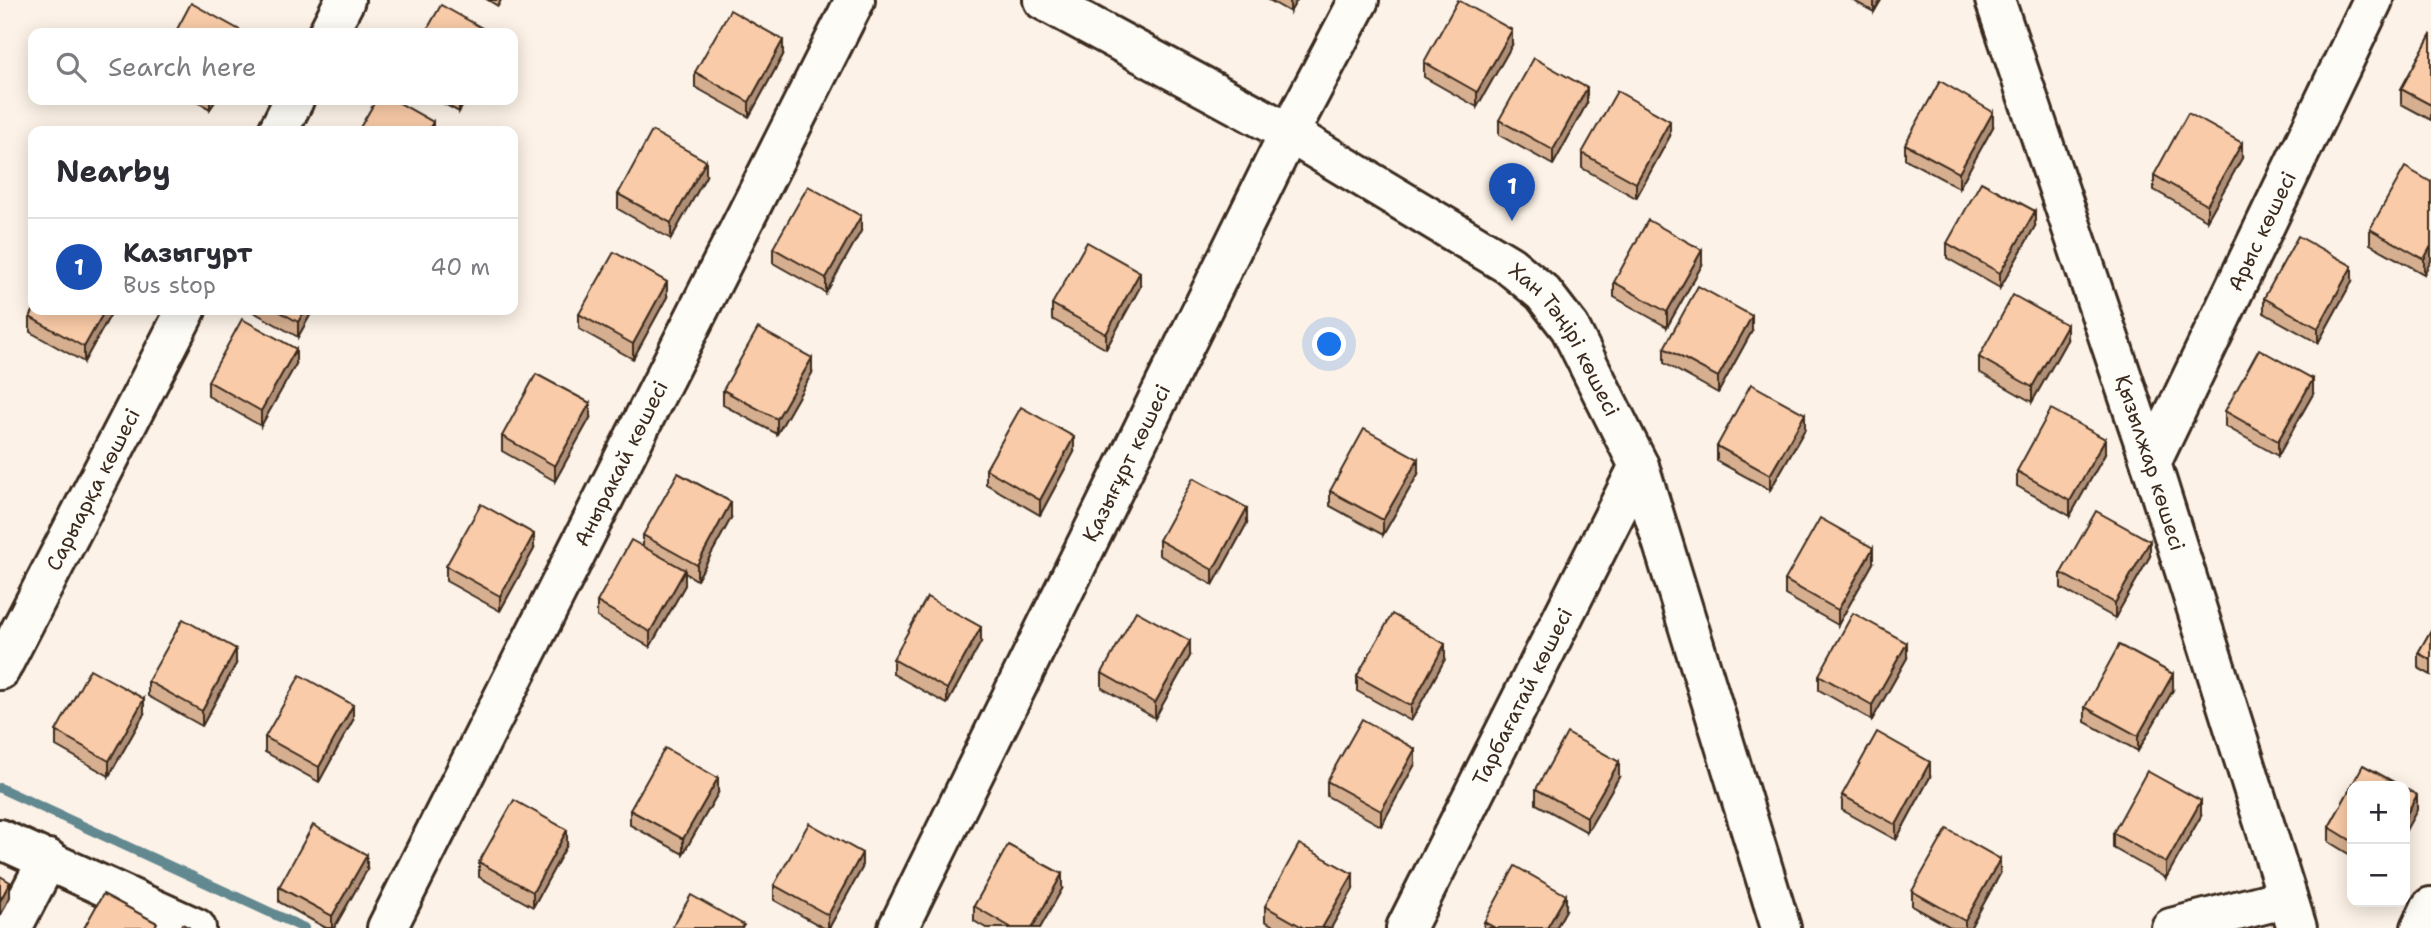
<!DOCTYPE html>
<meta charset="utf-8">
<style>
body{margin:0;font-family:"Shantell Sans",sans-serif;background:#f7f7f7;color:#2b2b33}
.controls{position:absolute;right:21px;bottom:21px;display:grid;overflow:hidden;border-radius:14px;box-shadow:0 4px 18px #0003}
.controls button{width:63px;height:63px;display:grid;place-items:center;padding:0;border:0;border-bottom:2px solid #e1e1e2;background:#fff;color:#2b2b33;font:35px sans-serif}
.you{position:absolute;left:1330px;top:345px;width:24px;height:24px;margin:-18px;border:5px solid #fff;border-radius:50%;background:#1a73e8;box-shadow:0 0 0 10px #1a73e833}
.badge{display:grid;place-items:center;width:46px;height:46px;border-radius:50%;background:#b45309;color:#fff;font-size:23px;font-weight:700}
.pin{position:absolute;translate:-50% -58px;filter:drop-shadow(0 2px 4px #0008)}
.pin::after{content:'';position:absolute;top:37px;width:24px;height:21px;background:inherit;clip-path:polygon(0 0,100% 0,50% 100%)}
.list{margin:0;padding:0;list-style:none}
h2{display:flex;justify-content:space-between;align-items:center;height:91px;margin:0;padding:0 28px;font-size:30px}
h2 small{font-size:23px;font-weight:400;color:#7c7c81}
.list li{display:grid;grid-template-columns:46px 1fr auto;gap:21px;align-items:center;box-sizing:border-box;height:98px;padding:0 28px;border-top:2px solid #e1e1e2}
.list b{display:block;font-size:26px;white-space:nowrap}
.list p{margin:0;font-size:23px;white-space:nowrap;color:#7c7c81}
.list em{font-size:23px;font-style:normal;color:#7c7c81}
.icon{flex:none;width:38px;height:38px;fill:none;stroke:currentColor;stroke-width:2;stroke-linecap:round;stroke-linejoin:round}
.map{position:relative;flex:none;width:2431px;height:928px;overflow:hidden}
.search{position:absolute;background:#fff;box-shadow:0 4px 18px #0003;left:28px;top:28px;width:490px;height:77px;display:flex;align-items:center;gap:18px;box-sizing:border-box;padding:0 24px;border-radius:14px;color:#7c7c81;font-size:26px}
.panel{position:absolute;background:#fff;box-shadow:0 4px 18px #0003;left:28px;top:126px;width:490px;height:189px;border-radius:14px}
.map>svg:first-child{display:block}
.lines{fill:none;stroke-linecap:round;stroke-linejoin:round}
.stream{stroke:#628890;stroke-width:10}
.street-casing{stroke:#3b2a1e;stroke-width:44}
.secondary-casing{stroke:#3b2a1e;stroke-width:44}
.street{stroke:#fdfcf7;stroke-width:38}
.secondary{stroke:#fdfcf7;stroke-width:38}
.wall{fill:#d6af90;stroke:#3b2a1e;stroke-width:2}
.shaded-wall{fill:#ae8e76;stroke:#3b2a1e;stroke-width:2}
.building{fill:#f9cba8;stroke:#3b2a1e;stroke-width:2}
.labels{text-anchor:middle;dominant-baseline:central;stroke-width:5;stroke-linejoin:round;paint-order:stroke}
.street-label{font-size:21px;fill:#3b2a1e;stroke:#fdfcf7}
</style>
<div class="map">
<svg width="2431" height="928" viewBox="0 0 2431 928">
<rect width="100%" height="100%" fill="#fcf2e7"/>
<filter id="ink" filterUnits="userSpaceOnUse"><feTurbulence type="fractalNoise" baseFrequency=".0143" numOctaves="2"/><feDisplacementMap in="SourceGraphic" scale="14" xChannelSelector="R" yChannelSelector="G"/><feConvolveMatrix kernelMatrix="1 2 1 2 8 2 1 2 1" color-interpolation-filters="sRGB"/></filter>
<g filter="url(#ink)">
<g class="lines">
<polyline class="stream" points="0,788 304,928"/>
<g class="street-casing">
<g id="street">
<path id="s1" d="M1995,0L2151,463L2297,928"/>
<polyline points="328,33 345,0"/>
<polyline points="278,131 294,100"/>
<path id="s2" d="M2151,463L2373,0"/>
<path id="s3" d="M0,670L186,310"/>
<polyline points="0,839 196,928"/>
<polyline points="12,928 48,859"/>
<path id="s4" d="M387,928L855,0"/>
<path id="s5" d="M898,928L1289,133L1509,265L1543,293L1570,328L1639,466L1781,928"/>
<path id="s6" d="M1406,928L1639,466"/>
<polyline points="2171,928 2287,898"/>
<polyline points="2421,928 2431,907"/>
</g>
</g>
<g class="secondary-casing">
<polyline id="secondary" points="1043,0 1289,133 1359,0"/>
</g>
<use href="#street" class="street"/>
<use href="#secondary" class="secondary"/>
</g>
<g class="wall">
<polygon points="488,0 501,0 498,6"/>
<polygon points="1269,0 1297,0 1290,12"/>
<polygon points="1852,0 1881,0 1874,12"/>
<polygon points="2431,34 2431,120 2401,104 2401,89"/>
<polygon points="1512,45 1477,107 1424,77 1424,62"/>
<polygon points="783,55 749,117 695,87 695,72"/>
<polygon points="193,100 216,100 210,109"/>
<polygon points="437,100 466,100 459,112"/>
<polygon points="1587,103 1553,165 1499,135 1499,120"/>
<polygon points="1993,127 1959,188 1905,159 1905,144"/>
<polygon points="1670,136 1636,198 1582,168 1582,153"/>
<polygon points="2242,158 2207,220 2154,190 2154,175"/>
<polygon points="706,176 671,239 618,209 618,194"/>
<polygon points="2431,182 2424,274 2370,244 2370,229"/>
<polygon points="2035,226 2000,288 1947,258 1947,243"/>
<polygon points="861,231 826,293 773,263 773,248"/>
<polygon points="1702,265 1667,327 1614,297 1614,282"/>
<polygon points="2352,281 2318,343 2264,313 2264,298"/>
<polygon points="1140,287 1106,349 1052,319 1052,304"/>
<polygon points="667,297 633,359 579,329 579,314"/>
<polygon points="34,310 113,310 84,362 30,332 30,317"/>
<polygon points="250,310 313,310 298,337"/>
<polygon points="1752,331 1718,393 1664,363 1664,348"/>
<polygon points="2067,340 2032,402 1979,372 1979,357"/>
<polygon points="296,364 261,426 208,396 208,381"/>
<polygon points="812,373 777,434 723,405 723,390"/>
<polygon points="2313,394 2278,456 2225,426 2225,411"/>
<polygon points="590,418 555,481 502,451 502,436"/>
<polygon points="1805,429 1770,490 1717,461 1717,446"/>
<polygon points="1074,452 1040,515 986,484 986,469"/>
<polygon points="2105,454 2070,516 2017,486 2017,471"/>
<polygon points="1418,474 1383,535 1330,506 1330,491"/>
<polygon points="731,518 697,580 685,573 685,585 650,647 597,617 597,602 643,547 643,535"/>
<polygon points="1247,523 1213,585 1159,555 1159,540"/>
<polygon points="534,549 500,611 446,581 446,566"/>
<polygon points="2150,556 2115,618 2061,588 2061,573"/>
<polygon points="1873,563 1838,625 1785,595 1785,580"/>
<polygon points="2431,630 2431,675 2418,668 2418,653"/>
<polygon points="981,642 947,704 893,674 893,659"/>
<polygon points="1190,656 1155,718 1102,688 1102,673"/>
<polygon points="1907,658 1872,720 1819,690 1819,675"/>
<polygon points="1445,659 1411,721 1357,691 1357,676"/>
<polygon points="236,664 202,726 148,696 148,681"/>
<polygon points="2173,690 2138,751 2085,722 2085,707"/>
<polygon points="144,714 109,776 56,746 56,731"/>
<polygon points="353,720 319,782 265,752 265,737"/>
<polygon points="1415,764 1381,826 1327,796 1327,781"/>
<polygon points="1619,777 1587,832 1536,804 1536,789"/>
<polygon points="1930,777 1896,840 1842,810 1842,795"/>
<polygon points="2352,786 2352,856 2329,842 2329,827"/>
<polygon points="718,793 683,854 630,825 630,810"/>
<polygon points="2201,816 2166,878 2113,848 2113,833"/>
<polygon points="567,845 533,907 479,877 479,862"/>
<polygon points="862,868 829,928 824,928 774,900 774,885"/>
<polygon points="367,870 334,928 326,928 279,902 279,887"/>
<polygon points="2000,874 1970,928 1952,928 1912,906 1912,891"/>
<polygon points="1062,889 1040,928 986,928 974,921 974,906"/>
<polygon points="1353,889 1331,928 1277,928 1265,921 1265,906"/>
<polygon points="1566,910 1556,928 1484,928 1484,922"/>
</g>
<g class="shaded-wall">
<polygon points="1290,0 1297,0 1290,12"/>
<polygon points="1874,0 1881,0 1874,12"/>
<polygon points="1512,30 1512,45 1477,107 1477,92"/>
<polygon points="783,40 783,55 749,117 749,102"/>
<polygon points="1587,88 1587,103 1553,165 1553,150"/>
<polygon points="210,100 216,100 210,109"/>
<polygon points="459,100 466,100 459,112"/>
<polygon points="1993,112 1993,127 1959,188 1959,173"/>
<polygon points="1670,121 1670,136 1636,198 1636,183"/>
<polygon points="433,122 433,131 428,131"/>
<polygon points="2242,143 2242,158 2207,220 2207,205"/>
<polygon points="706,161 706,176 671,239 671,223"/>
<polygon points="2035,211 2035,226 2000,288 2000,273"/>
<polygon points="861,216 861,231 826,293 826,278"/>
<polygon points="2431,246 2431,261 2424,274 2424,259"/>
<polygon points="1702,250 1702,265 1667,327 1667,312"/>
<polygon points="2352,266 2352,281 2318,343 2318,328"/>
<polygon points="1140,272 1140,287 1106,349 1106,334"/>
<polygon points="667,282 667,297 633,359 633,344"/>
<polygon points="105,310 113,310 84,362 84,347"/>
<polygon points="305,310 313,310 298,337 298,322"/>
<polygon points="1752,316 1752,331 1718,393 1718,377"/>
<polygon points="2067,325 2067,340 2032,402 2032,387"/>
<polygon points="296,349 296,364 261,426 261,411"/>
<polygon points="812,358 812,373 777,434 777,419"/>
<polygon points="2313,379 2313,394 2278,456 2278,441"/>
<polygon points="590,403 590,418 555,481 555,466"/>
<polygon points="1805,414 1805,429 1770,490 1770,475"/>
<polygon points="1074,437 1074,452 1040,515 1040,500"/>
<polygon points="2105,439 2105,454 2070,516 2070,501"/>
<polygon points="1418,459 1418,474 1383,535 1383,520"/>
<polygon points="731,502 731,518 697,580 697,565"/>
<polygon points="1247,508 1247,523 1213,585 1213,570"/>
<polygon points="534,534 534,549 500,611 500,596"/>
<polygon points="2150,541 2150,556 2115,618 2115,603"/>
<polygon points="1873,548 1873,563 1838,625 1838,610"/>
<polygon points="685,570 685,585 650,647 650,632"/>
<polygon points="981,627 981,642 947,704 947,689"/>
<polygon points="1190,641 1190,656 1155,718 1155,703"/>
<polygon points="1907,643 1907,658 1872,720 1872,705"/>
<polygon points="1445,644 1445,659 1411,721 1411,706"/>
<polygon points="236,649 236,664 202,726 202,711"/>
<polygon points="2173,674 2173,690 2138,751 2138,736"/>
<polygon points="144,699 144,714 109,776 109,761"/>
<polygon points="353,705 353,720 319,782 319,767"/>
<polygon points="1415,749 1415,764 1381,826 1381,811"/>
<polygon points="1619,762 1619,777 1587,832 1587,817"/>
<polygon points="1930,762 1930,777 1896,840 1896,825"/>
<polygon points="718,778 718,793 683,854 683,839"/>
<polygon points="2417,795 2417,810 2405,832 2405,817"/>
<polygon points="2201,801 2201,816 2166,878 2166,863"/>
<polygon points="567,830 567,845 533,907 533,892"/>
<polygon points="862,853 862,868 829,928 828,928 828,915"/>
<polygon points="367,855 367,870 334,928 332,928 332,916"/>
<polygon points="2000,859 2000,874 1970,928 1965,928 1965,921"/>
<polygon points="1062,874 1062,889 1040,928 1032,928"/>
<polygon points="1353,874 1353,889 1331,928 1322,928"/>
<polygon points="10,882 10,897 0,916 0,901"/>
<polygon points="1566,895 1566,910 1556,928 1547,928"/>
</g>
<g class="building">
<polygon points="1458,0 1512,30 1477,92 1424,62"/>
<polygon points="191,3 245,33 175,33"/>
<polygon points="441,5 491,33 425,33"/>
<polygon points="730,10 783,40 749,102 695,72"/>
<polygon points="2431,34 2431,105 2401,89"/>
<polygon points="1534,58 1587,88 1553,150 1499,120"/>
<polygon points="1940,81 1993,112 1959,173 1905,144"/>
<polygon points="1617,91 1670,121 1636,183 1582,153"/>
<polygon points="376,100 394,100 433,122 428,131 358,131"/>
<polygon points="2188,113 2242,143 2207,205 2154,175"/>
<polygon points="652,131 706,161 671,223 618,194"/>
<polygon points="2405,167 2431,182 2431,246 2424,259 2370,229"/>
<polygon points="1981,182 2035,211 2000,273 1947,243"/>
<polygon points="808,186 861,216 826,278 773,248"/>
<polygon points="1648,220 1702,250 1667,312 1614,282"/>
<polygon points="2298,236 2352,266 2318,328 2264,298"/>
<polygon points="1087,242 1140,272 1106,334 1052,304"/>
<polygon points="614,252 667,282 633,344 579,314"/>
<polygon points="1698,286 1752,316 1718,377 1664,348"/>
<polygon points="2013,295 2067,325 2032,387 1979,357"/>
<polygon points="34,310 105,310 84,347 30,317"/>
<polygon points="277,310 305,310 298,322"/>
<polygon points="242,319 296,349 261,411 208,381"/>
<polygon points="758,328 812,358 777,419 723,390"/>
<polygon points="2259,349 2313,379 2278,441 2225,411"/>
<polygon points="536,374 590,403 555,466 502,436"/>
<polygon points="1751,384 1805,414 1770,475 1717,446"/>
<polygon points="1021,407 1074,437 1040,500 986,469"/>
<polygon points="2051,409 2105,439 2070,501 2017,471"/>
<polygon points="1364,429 1418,459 1383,520 1330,491"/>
<polygon points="678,473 731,502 697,565 643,535"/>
<polygon points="1193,478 1247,508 1213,570 1159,540"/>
<polygon points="481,504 534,534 500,596 446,566"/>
<polygon points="2096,511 2150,541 2115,603 2061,573"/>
<polygon points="1820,518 1873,548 1838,610 1785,580"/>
<polygon points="631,540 685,570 650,632 597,602"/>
<polygon points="927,597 981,627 947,689 893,659"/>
<polygon points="1136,611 1190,641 1155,703 1102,673"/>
<polygon points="1853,613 1907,643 1872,705 1819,675"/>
<polygon points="1392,614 1445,644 1411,706 1357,676"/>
<polygon points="183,619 236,649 202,711 148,681"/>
<polygon points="2431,630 2431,660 2418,653"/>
<polygon points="2119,645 2173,674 2138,736 2085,707"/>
<polygon points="90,669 144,699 109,761 56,731"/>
<polygon points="300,675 353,705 319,767 265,737"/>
<polygon points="1362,719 1415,749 1381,811 1327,781"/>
<polygon points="1877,732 1930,762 1896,825 1842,795"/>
<polygon points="1567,733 1619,762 1587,817 1536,789"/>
<polygon points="665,748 718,778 683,839 630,810"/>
<polygon points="2363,765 2401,786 2352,786 2352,841 2329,827"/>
<polygon points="2147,771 2201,801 2166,863 2113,833"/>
<polygon points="2405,788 2417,795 2405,817"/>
<polygon points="514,800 567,830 533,892 479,862"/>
<polygon points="809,823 862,853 828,915 774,885"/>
<polygon points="313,825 367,855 332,916 279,887"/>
<polygon points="1947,829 2000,859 1965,921 1912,891"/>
<polygon points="1299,844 1353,874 1322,928 1304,928 1265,906"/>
<polygon points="1008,845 1062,874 1032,928 1012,928 974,906"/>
<polygon points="1515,866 1566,895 1547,928 1495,928 1484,922"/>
<polygon points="0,876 10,882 0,901"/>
<polygon points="103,894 157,923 154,928 84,928"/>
<polygon points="691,895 744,925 742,928 672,928"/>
<polygon points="182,924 190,928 180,928"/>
</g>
</g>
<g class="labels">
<g class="street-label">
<text stroke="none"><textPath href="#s2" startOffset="257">Арыс көшесі</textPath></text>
<text stroke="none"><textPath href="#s5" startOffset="1237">Хан Тәңірі көшесі</textPath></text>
<text stroke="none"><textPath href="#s5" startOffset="518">Қазығұрт көшесі</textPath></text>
<text stroke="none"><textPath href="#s1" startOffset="488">Қызылжар көшесі</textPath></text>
<text stroke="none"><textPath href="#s4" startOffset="520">Аныракай көшесі</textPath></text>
<text stroke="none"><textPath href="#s3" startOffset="203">Сарыарқа көшесі</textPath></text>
<text stroke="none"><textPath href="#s6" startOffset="259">Тарбағатай көшесі</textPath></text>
</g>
</g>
</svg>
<div class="controls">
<button>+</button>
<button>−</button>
</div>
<div class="you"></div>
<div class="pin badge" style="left:1512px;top:221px;background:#1a4fb4">1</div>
<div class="search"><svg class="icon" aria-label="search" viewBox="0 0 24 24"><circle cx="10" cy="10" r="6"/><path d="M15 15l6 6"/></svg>Search here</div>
<section class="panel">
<h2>Nearby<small></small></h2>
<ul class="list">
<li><span class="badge" style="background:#1a4fb4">1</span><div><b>Казыгурт</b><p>Bus stop</p></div><em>40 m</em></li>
</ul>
</section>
</div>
